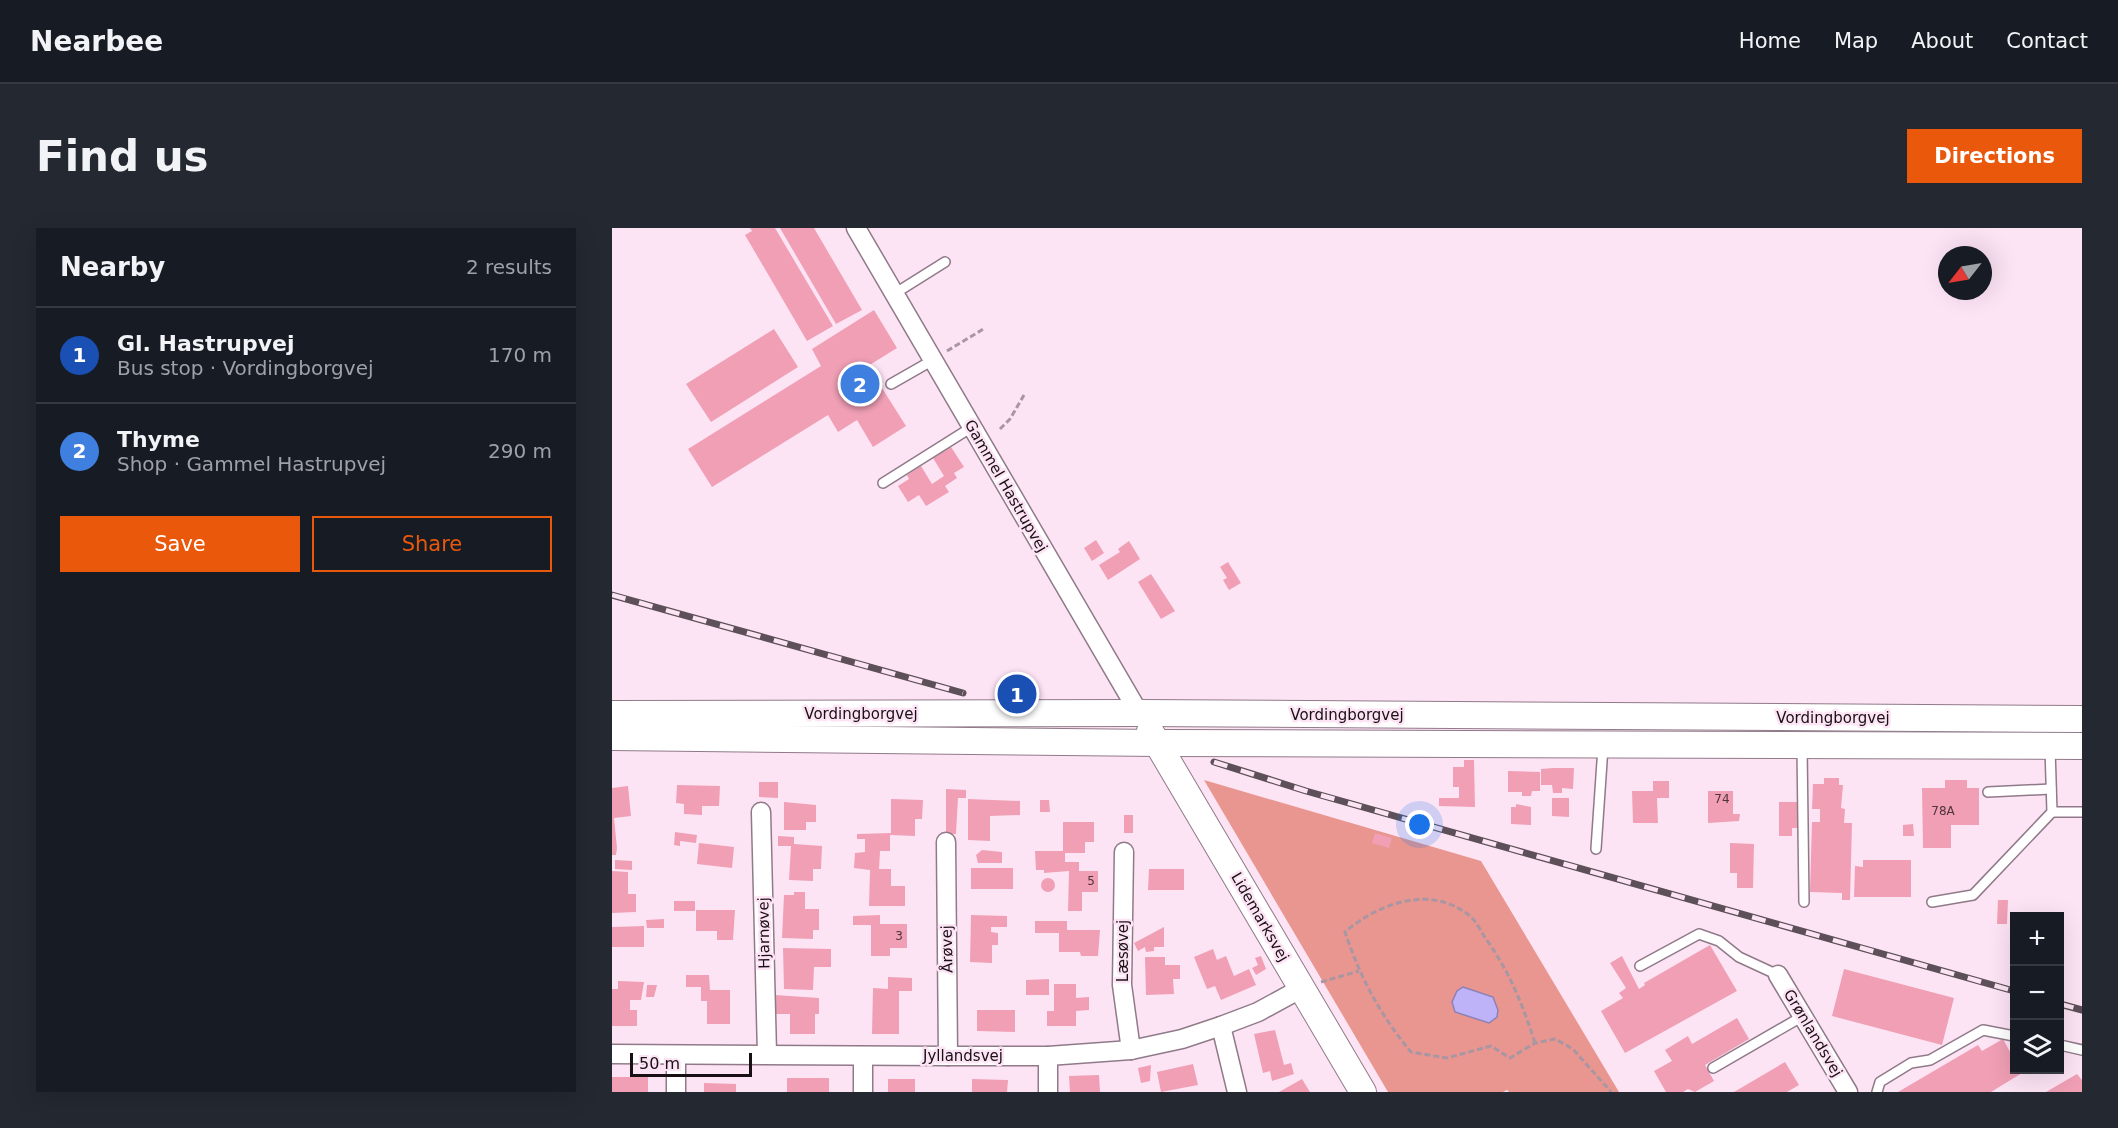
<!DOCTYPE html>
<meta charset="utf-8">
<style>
body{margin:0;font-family:"DejaVu Sans",sans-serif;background:#242831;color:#f1f3f6}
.controls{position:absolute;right:18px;bottom:18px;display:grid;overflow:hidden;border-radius:0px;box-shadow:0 6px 24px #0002}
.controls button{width:54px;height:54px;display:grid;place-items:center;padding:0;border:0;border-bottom:2px solid #363941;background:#171b24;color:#f1f3f6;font:30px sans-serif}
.compass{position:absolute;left:1326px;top:18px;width:54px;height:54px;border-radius:50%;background:#171b24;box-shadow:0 6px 24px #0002;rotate:239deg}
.scale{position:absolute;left:18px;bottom:15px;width:122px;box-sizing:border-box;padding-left:6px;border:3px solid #181015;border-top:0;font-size:16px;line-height:21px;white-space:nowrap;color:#181015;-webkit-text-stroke:4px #fde4f5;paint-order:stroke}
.you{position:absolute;left:808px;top:597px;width:21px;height:21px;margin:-15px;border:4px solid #fff;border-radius:50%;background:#1a73e8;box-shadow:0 0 0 9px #1a73e833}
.badge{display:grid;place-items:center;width:39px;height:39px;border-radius:50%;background:#ea580c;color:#fff;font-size:20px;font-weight:700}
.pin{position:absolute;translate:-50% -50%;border:3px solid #fff;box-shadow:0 2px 6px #0006}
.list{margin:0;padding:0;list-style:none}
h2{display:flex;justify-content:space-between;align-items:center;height:78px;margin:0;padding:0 24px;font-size:26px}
h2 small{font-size:20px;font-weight:400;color:#9ea1a6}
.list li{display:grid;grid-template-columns:39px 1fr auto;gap:18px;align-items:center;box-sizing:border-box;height:96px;padding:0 24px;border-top:2px solid #363941}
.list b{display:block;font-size:22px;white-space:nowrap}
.list p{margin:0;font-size:20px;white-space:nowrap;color:#9ea1a6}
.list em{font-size:20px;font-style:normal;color:#9ea1a6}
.actions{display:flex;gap:12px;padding:18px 24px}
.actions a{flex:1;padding:14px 0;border:2px solid #ea580c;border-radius:0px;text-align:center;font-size:21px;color:#ea580c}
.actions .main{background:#ea580c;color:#fff}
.icon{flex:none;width:33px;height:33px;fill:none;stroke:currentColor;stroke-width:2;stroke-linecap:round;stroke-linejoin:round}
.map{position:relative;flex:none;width:1470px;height:864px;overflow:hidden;border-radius:0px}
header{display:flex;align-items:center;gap:36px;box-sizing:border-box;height:84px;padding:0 30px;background:#171b24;border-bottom:2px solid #363941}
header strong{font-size:28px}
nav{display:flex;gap:33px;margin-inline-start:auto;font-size:21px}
.intro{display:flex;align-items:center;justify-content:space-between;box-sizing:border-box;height:144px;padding:0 36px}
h1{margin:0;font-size:42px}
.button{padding:15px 27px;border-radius:0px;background:#ea580c;color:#fff;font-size:21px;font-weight:700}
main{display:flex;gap:36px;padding:0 36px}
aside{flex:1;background:#171b24;border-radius:0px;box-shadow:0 6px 24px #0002}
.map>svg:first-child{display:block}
.forest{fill:#e8968f}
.water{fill:#beb2f9;stroke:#8c81b5;stroke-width:1.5}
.building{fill:#f09fb5}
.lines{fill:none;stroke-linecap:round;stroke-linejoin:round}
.lane-casing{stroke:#907a89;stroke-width:12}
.street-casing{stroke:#907a89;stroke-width:21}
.secondary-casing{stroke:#907a89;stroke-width:28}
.path{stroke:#a996a3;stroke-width:3;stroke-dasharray:6 3;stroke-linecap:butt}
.lane{stroke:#fff;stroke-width:9}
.street{stroke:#fff;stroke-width:18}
.secondary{stroke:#fff;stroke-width:26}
.rail-casing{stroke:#5d5058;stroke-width:7}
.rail{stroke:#fde4f5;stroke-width:4.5;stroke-dasharray:14;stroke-linecap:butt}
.labels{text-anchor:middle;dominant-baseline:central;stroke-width:5;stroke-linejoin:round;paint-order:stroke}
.number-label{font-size:12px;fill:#4e343d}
.street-label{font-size:15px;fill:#181015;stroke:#fde4f5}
</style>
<header>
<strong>Nearbee</strong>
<nav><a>Home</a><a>Map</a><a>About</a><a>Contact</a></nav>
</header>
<div class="intro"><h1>Find us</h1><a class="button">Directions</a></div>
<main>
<aside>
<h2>Nearby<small>2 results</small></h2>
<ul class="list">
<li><span class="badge" style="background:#1a4fb4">1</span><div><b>Gl. Hastrupvej</b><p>Bus stop · Vordingborgvej</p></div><em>170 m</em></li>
<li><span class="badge" style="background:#3f7fe0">2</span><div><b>Thyme</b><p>Shop · Gammel Hastrupvej</p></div><em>290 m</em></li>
</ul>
<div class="actions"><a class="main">Save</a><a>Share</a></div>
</aside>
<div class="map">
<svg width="1470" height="864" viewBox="0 0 1470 864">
<rect width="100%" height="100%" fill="#fde4f5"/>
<polygon class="forest" points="592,552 869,633 1007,864 897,864 895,862 891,864 776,864"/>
<polygon class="water" points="851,759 881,769 886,782 885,789 877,795 843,784 840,774 845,763"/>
<g class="building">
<polygon points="138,0 163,0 221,98 195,113 133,7 140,3"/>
<polygon points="168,0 202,0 250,82 224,96"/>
<polygon points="262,82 285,120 256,138 294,198 261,219 245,192 226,204 216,187 100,259 76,221 209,138 200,121"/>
<polygon points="162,101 186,139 99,194 74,156"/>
<polygon points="339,219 352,239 342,245 345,250 333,258 337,264 314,278 307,267 296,274 286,258 297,251 295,247 309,238 320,256 332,248 321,230"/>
<polygon points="484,312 492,325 480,333 472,320"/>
<polygon points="517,313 528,331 496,352 487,337 508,324 506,321"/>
<polygon points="616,334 629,355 617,362 611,352 615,350 608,339"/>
<polygon points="539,346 563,383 549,391 526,354"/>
<polygon points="852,532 862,532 863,579 827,578 827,570 847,570 847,559 841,559 841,539 852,539"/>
<polygon points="941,540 962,540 961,561 950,560 950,565 941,565 940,557 929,557 929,541"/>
<polygon points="896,543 928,544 928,563 920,563 919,568 910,568 910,564 896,564"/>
<polygon points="1212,550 1227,550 1227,557 1231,557 1229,580 1233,581 1232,595 1240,595 1238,672 1230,672 1230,665 1198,664 1200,594 1208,594 1208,581 1200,581 1201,556 1212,556"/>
<polygon points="1333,552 1355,552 1355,560 1367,560 1367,597 1339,597 1339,620 1311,620 1310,560 1333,560"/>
<polygon points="1041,553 1057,553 1057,570 1045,570 1046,595 1021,595 1020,563 1041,563"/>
<polygon points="147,554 166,554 166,570 147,569"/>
<polygon points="65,557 108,558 107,578 90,578 90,587 72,586 72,576 64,575"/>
<polygon points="16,558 19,588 2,590 5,620 4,627 0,627 0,560"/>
<polygon points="334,561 354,562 354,570 346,570 344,606 334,606"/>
<polygon points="1096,563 1121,563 1121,586 1128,586 1127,593 1096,595"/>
<polygon points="940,570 957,570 957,589 940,588"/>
<polygon points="279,571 311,572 310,591 303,591 303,608 278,607 278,623 268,623 267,641 279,641 279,658 293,658 293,678 257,678 258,642 242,640 243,625 253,624 253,611 245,611 245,606 279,605"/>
<polygon points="356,571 408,573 408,587 378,588 378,613 356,612"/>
<polygon points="428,572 437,572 438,584 428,584"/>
<polygon points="172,574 204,577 204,594 194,594 194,602 172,602"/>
<polygon points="1167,574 1186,574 1186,600 1180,600 1180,608 1167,608"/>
<polygon points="904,576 919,579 919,597 899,596 899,579 904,579"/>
<rect x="512" y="587" width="9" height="18"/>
<polygon points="451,594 482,594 482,614 473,614 473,625 453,625 453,634 467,634 467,643 486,643 486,664 470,664 470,683 456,683 457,643 432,645 432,642 424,642 423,623 451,623"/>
<polygon points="1301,596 1302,608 1291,608 1291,597"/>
<polygon points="63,604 85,607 84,615 68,613 68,618 62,617"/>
<polygon points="763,605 780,610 777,620 760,615"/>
<polygon points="166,608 182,609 182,616 210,618 209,641 201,641 201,653 177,652 179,618 166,618"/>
<polygon points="87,615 122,619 120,640 85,636"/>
<polygon points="1118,615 1142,616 1141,660 1125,660 1125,645 1118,645"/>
<polygon points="370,622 390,624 390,635 366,635 364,627"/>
<polygon points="3,632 20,633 20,642 3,641"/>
<polygon points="1251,632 1299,632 1299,669 1242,669 1243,638 1251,639"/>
<rect x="359" y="640" width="42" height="21"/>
<polygon points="537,641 572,641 572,662 536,662"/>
<polygon points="0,643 16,644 16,666 24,666 24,684 0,685"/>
<circle cx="436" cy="657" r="7"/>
<polygon points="182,664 193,664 193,681 207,681 207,702 201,702 201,711 170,710 172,667 182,667"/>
<polygon points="1386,672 1396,672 1395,696 1385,696"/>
<rect x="62" y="673" width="21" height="10"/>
<polygon points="84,682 123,682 121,712 105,712 105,703 84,703"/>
<polygon points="268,687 268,696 295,696 295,720 278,720 278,728 259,728 259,697 241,697 241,688"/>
<polygon points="359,687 395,688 395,699 379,699 379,704 386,705 386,717 380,717 380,735 358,734"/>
<polygon points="52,691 52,700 35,700 34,692"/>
<polygon points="423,693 455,693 455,702 488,702 486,728 469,728 468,724 447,724 447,705 423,705"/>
<polygon points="32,698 32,719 0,719 0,699"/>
<polygon points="552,699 552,719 542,719 542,723 534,724 533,719 526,723 522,715"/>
<polygon points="1098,717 1125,763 1013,825 989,783 1011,770 1007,765 1014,760 998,735 1010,728 1027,761 1033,757 1032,755"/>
<polygon points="171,720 219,721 219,739 202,739 201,762 172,761"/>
<polygon points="601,721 605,732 614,728 622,748 637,741 644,757 609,772 603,758 595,761 582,729"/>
<polygon points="649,728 654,741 644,747 640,740 646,737 643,730"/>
<polygon points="533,729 553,729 553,737 568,737 568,751 561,751 562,766 534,767"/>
<polygon points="1232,741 1342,770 1330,817 1220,788"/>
<polygon points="74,747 97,747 98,762 118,762 118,796 95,796 95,773 89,773 89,759 74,759"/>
<polygon points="276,749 300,750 300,763 287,763 287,806 260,806 261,760 276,761"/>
<polygon points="437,751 437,767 414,767 414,752"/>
<polygon points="6,753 32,754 29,772 18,772 18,782 25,782 25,798 0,798 0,761 6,761"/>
<polygon points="442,756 464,756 464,770 477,769 477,782 464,783 464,798 435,798 435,783 442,783"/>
<polygon points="35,757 45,757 42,769 34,769"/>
<polygon points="163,767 207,770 207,786 203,786 203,806 178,806 178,786 163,786"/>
<polygon points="365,782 403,782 403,804 365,803"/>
<polygon points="1125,790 1137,811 1093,837 1102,853 1083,864 1076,861 1071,864 1054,864 1042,843 1060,833 1053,822 1076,808 1080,816"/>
<polygon points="663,802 672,837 679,835 682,846 660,853 658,843 651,845 642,806"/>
<polygon points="1391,811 1402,831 1402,842 1415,842 1379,864 1286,864 1366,817 1370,823"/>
<polygon points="1173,834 1187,857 1175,864 1122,864"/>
<polygon points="581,836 586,857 549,864 545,844"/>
<polygon points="539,837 538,853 529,855 526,840"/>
<polygon points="1465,846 1470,852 1470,864 1434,864"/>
<polygon points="487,847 488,864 458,864 457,848"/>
<rect x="0" y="849" width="36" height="15"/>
<rect x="175" y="850" width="42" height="14"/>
<rect x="276" y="851" width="27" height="13"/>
<polygon points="360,851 396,852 395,864 360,864"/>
<polygon points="690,851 698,864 667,864"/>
<polygon points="92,855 124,856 124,864 92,864"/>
</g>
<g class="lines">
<g class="lane-casing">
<g id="lane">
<polyline points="282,66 333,34"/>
<polyline points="279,156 321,132"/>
<polyline points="271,255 360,199"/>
<polyline points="1190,519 1192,674"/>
<polyline points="1376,564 1439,561"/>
<polyline points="1440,584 1470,584"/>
<polyline points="984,621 991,519"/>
<polyline points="1320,674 1361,667 1440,584 1438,520"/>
<polyline points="1028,738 1087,706 1107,713 1127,729 1166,747"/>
<polyline points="1448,817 1470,822"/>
<polyline points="1101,840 1191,788"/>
<polyline points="1265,864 1268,854 1299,835 1318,832 1371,802 1402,808"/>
</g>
</g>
<g class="street-casing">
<g id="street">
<polyline points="244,0 527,485"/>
<polyline points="149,584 155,826"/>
<polyline points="334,614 336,828"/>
<polyline points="512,624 510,757 519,822"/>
<polyline points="1166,747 1236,864"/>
<polyline points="609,798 625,864"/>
<polyline points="0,826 336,828 436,828 519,822 570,811 609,798 646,784 690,760"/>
<polyline points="436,828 436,864"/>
<polyline points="64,864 64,828"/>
<polyline points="251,864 251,828"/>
</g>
</g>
<g class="secondary-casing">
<g id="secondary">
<polyline points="0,486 527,485 1470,491"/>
<polyline points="538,503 751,864"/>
<polyline points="0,509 546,515 1470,518"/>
</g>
</g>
<g class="path">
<polyline points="335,123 373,100"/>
<polyline points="388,201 398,191 412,167"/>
<polyline points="709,754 747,743"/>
<path d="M923,815C911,777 897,743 874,711C869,704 865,694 858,688C819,656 767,675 733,704C748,749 768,787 799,824L835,830L879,818L898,830L923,815L943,811L961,821L999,864"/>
</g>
<use href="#lane" class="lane"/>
<use href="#street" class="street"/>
<use href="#secondary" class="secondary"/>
<g class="rail-casing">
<g id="rail">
<polyline points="0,367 351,465"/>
<polyline points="602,534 694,563 1402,763"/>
<polyline points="1448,776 1470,782"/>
</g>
</g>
<use href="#rail" class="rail"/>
</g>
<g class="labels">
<g class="number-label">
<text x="1110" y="571">74</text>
<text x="1331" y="583">78A</text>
<text x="479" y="653">5</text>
<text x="287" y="708">3</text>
</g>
<g class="street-label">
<text transform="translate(394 258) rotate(60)">Gammel Hastrupvej</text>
<text x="249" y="486">Vordingborgvej</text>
<text x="735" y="487">Vordingborgvej</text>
<text x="1221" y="490">Vordingborgvej</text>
<text transform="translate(648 689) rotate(60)">Lidemarksvej</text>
<text transform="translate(152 705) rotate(-91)">Hjarnøvej</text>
<text transform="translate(335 721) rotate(-91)">Årøvej</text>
<text transform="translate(511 723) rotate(-90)">Læsøvej</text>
<text transform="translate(1201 805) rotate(59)">Grønlandsvej</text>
<text x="351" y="828">Jyllandsvej</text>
</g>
</g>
</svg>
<div class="controls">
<button>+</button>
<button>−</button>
<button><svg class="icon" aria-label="layers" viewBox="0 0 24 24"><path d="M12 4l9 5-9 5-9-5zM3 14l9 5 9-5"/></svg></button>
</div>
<svg class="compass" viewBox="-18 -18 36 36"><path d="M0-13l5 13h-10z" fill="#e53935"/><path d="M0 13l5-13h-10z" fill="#9ea1a6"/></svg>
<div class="scale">50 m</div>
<div class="you"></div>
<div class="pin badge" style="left:405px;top:466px;background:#1a4fb4">1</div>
<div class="pin badge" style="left:248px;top:156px;background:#3f7fe0">2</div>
</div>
</main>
